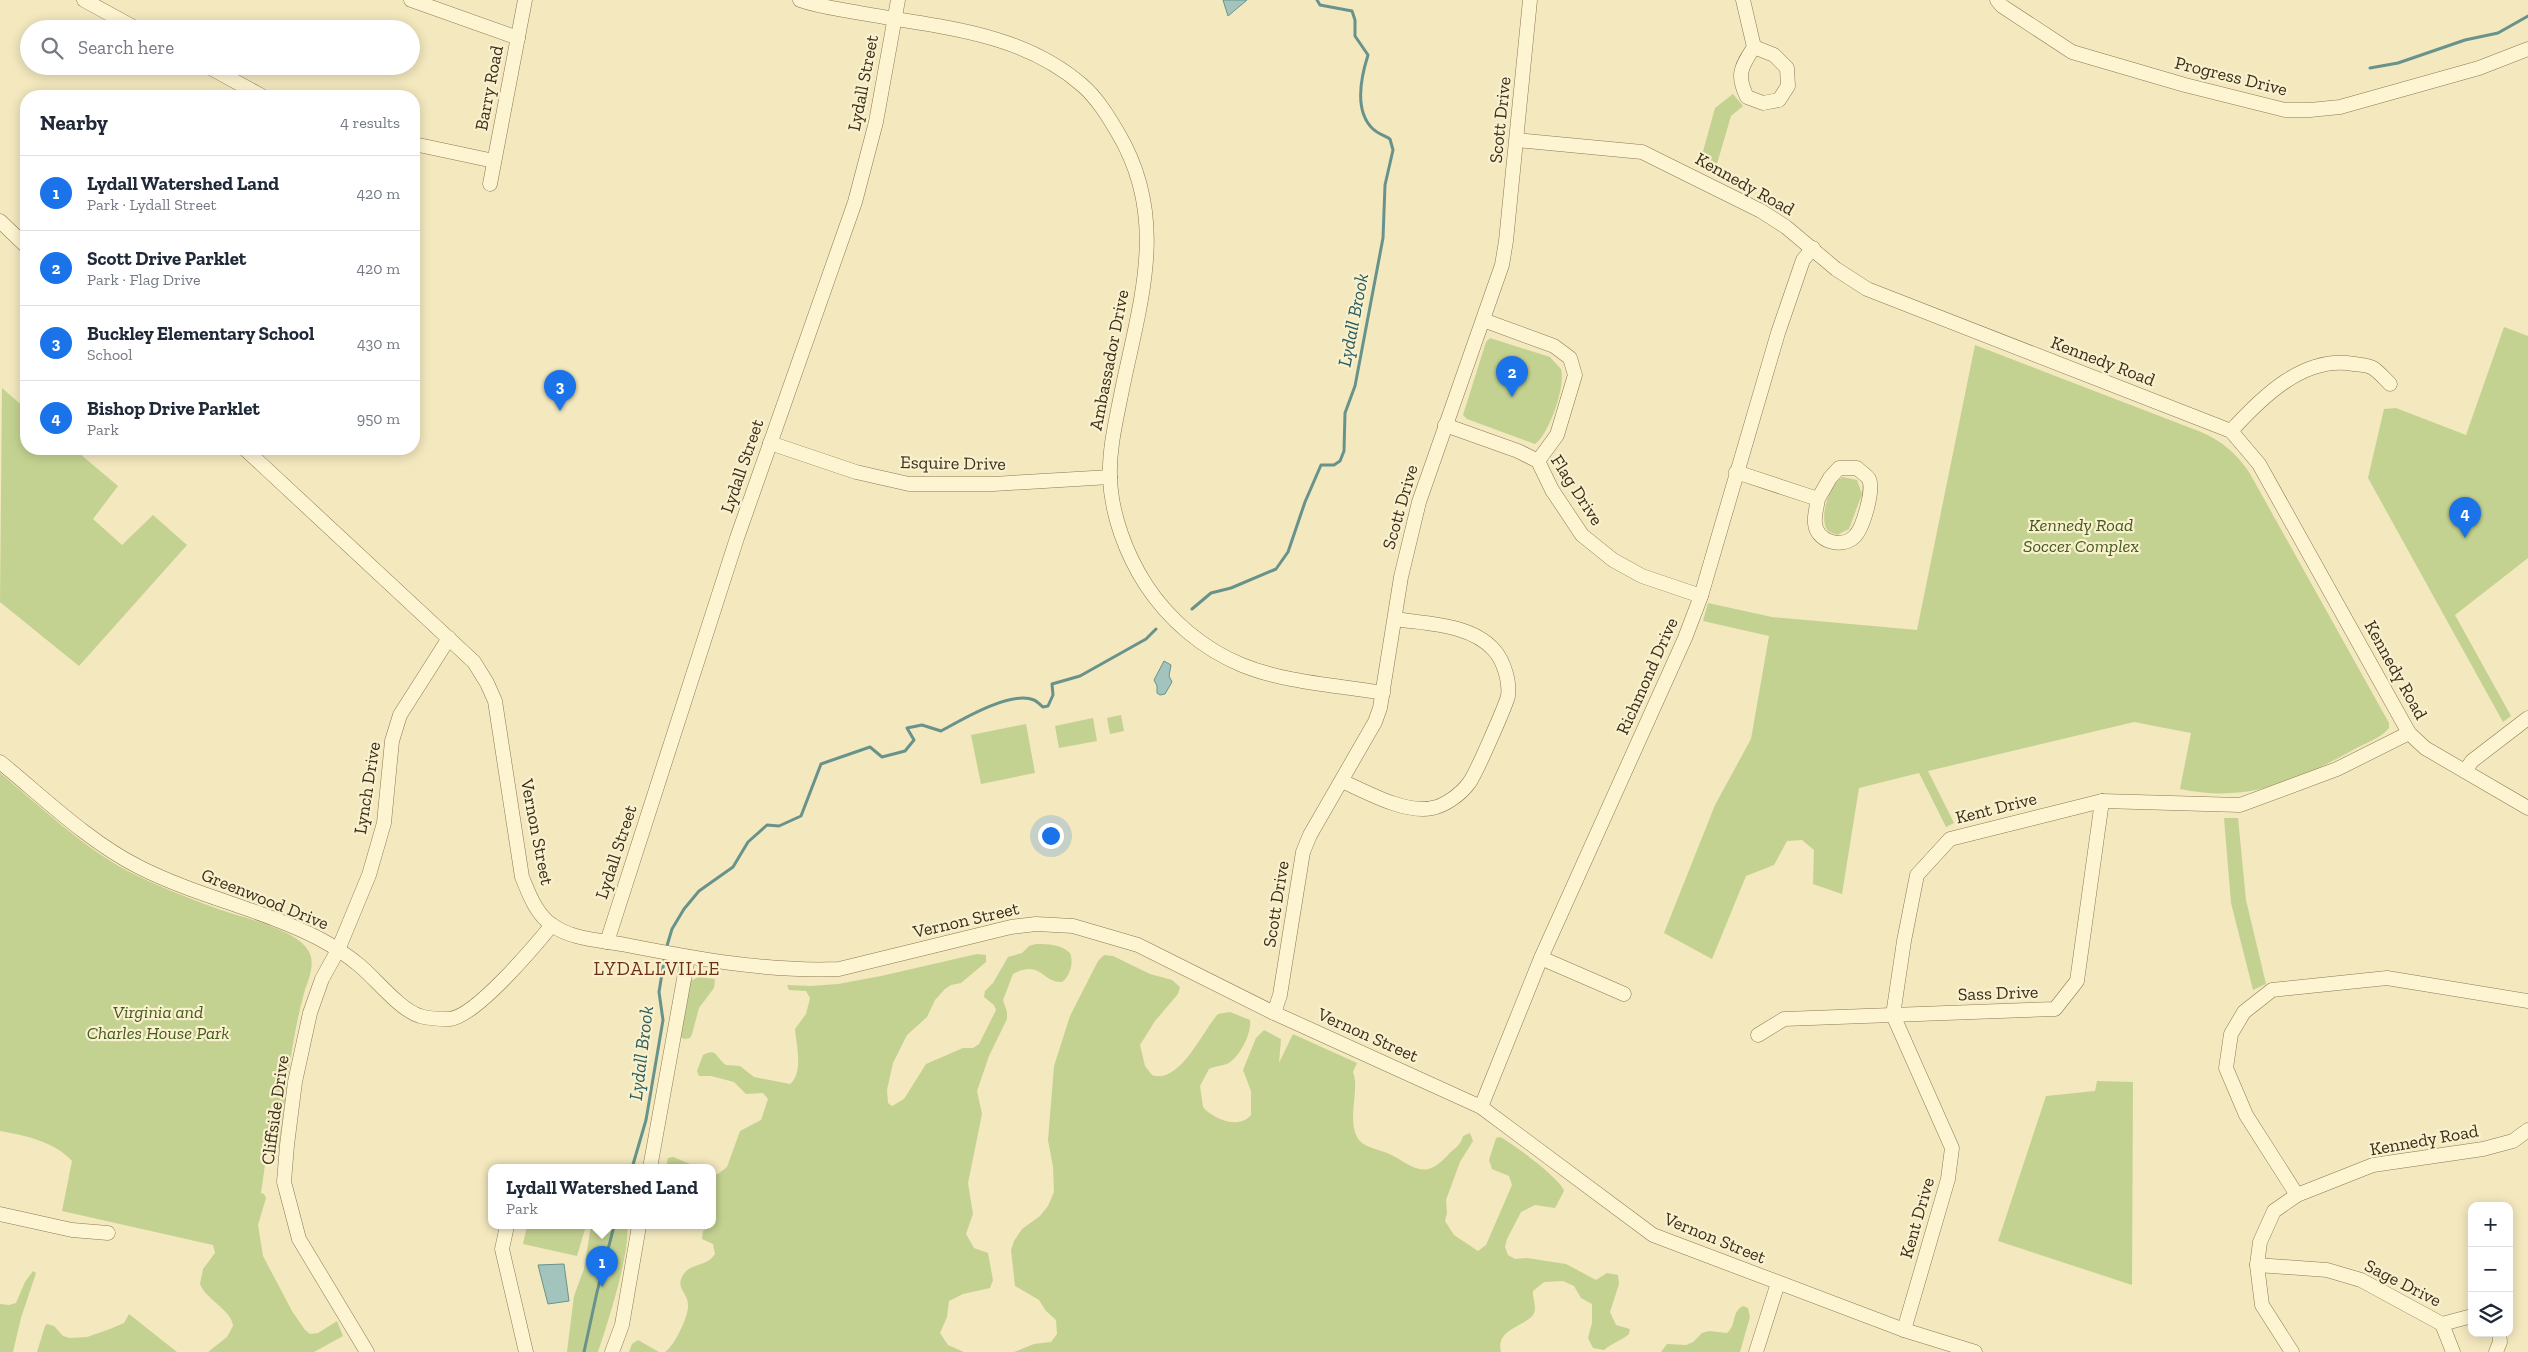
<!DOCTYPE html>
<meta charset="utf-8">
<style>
body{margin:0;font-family:"Zilla Slab",serif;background:#f2f2f3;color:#1f2937}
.controls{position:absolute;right:15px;bottom:15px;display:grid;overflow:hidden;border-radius:10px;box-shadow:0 2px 12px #0003}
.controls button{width:45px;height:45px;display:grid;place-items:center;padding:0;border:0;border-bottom:1px solid #e0e1e3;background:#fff;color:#1f2937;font:25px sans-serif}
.you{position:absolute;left:1050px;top:835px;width:18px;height:18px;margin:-12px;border:4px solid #fff;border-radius:50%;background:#1a73e8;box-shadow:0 0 0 8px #1a73e833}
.badge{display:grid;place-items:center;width:32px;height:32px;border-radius:50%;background:#1a73e8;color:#fff;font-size:16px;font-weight:700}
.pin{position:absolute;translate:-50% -41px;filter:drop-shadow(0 1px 2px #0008)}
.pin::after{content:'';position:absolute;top:26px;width:18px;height:15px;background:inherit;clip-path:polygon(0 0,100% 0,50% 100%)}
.popup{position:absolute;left:488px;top:1164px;width:228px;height:65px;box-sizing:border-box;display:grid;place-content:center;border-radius:10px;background:#fff;filter:drop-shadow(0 1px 4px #0005);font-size:16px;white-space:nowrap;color:#747a83}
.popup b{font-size:19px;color:#1f2937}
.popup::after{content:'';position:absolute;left:50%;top:100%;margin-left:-10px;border:10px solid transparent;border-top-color:#fff}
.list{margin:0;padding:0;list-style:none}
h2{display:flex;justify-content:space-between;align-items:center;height:65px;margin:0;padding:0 20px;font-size:21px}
h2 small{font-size:16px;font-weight:400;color:#747a83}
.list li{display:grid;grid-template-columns:32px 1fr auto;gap:15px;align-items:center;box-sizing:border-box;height:75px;padding:0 20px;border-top:1px solid #e0e1e3}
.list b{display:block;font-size:19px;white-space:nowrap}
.list p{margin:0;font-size:16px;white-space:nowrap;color:#747a83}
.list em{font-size:16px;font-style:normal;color:#747a83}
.icon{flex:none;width:28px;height:28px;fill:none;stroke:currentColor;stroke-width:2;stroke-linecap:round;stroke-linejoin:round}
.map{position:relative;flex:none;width:2528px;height:1352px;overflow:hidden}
.search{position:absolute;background:#fff;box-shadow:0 2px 12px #0003;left:20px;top:20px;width:400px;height:55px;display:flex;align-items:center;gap:12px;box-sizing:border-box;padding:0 18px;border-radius:28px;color:#747a83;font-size:19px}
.panel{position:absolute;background:#fff;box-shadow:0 2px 12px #0003;left:20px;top:90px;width:400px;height:365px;border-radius:20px}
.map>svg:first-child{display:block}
.green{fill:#c4d291}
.water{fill:#a2c4bd;stroke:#68938c}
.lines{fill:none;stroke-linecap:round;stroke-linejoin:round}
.stream{stroke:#68938c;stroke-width:3}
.minor-casing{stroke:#8d7854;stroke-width:15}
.minor{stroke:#fdf4d2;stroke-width:14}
.labels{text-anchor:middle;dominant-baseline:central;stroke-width:4.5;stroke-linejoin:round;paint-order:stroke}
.street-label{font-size:18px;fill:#3b2e1b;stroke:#f9f1ce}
.park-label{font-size:18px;font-style:italic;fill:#455a1f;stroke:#f9f1ce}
.water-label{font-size:19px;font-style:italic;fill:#285b5d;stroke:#f9f1ce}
.neighbourhood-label{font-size:19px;letter-spacing:1px;fill:#6d3015;stroke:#f9f1ce}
</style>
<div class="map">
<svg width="2528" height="1352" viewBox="0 0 2528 1352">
<rect width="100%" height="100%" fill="#f3e8be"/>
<g class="green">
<polygon points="1733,94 1743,106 1731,116 1714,174 1699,166 1715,108"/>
<polygon points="2504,327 2528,336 2528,558 2455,615 2511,716 2503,722 2368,478 2384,409 2396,408 2466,435"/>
<path d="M1490,338L1550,357L1561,369C1566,386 1549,434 1535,444L1467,419L1463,415L1486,342Z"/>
<path d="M1975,345L2201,432C2222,441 2237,454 2249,472L2389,723V728C2382,738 2363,744 2353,750C2295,782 2248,803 2180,789L2191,733L2134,722L1928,771L1954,823L1946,827L1919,773L1859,788L1842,894L1813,884L1814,850L1802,840L1787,841L1774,865L1746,876L1712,959L1664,933L1715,805L1751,739L1769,636L1703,621L1708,603L1772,617L1917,630Z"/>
<polygon points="2,388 26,409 26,449 74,449 118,486 93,519 122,545 153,515 187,545 79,666 0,602"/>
<path d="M1843,477L1857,480L1862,494L1849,529L1837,535L1828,531C1818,519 1829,484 1843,477Z"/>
<polygon points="1121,715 1124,731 1110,734 1107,718"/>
<polygon points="1093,718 1097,741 1059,748 1055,726"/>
<polygon points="1026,724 1035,773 981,784 971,735"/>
<path d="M0,773C39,805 83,847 126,870C156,886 189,898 221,910C244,918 306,931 311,957C314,971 306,984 303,997C290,1046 286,1097 279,1147L275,1152L267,1151L261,1193L264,1194L266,1198L258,1225L263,1256L292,1311L305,1330L310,1334L318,1333L337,1321L343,1336L314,1352H208L227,1337L233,1326C232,1310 206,1300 200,1284L203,1269L215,1253L213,1245L62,1211L72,1161C55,1142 25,1135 0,1131Z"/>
<polygon points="2224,818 2238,818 2246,900 2266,984 2253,990 2231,903"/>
<path d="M1036,944C1049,944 1060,944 1070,953C1074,963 1070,976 1062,982C1042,983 1041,959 1013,974L1003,1000L1007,1012V1019L989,1056L977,1091L982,1114L968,1183L973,1214L966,1234L974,1248L988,1253L993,1280L990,1288L963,1294L949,1301L947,1317L940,1333L948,1345L964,1352H665C674,1347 689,1316 688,1305C688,1293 676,1289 682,1277C689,1262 706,1268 715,1254L713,1244L702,1239L703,1231L712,1226L714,1208L712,1173L718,1174L727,1167L740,1131L761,1120L768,1099L763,1093L746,1094L734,1082L711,1076H699L697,1071L703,1055C717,1047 716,1058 726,1065L740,1066L754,1077L790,1084C804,1073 796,1043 795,1029L806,1014L810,998L806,991L789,990L787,985L810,986L838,984L881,976L977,954L986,955V962L961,983L951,985L945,989L935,1000L927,1017L907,1035L893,1063L887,1090L888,1103L892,1106L904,1099L926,1064L963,1048H973L979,1044L996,1010L994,1005L984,997L985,991L993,983L1008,957L1022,953L1029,946Z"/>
<path d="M1104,955L1113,956L1150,974L1172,980L1180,987L1178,994L1155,1021L1140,1045L1145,1066L1152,1075C1180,1085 1203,1030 1218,1014L1230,1012L1250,1020C1252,1033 1240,1056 1229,1063C1223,1066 1215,1066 1209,1069L1200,1086L1203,1107C1213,1119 1239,1130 1251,1115V1091L1243,1070L1256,1038L1264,1030L1281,1039L1279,1063L1293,1034L1357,1063L1353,1072C1360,1089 1347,1118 1357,1137C1362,1147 1377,1149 1387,1153C1411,1163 1422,1183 1447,1156C1454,1148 1460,1147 1463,1136L1470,1133L1473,1141L1460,1162L1446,1200L1447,1213L1445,1221L1454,1235L1478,1251L1486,1245L1512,1185L1509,1176L1492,1169L1489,1160L1496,1138L1500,1137C1511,1142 1562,1180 1564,1191L1555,1208L1535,1205L1521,1212L1507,1239L1505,1247L1508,1255L1515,1259L1527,1258L1566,1264L1596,1280L1607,1273L1618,1275L1619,1284L1610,1312L1616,1325L1630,1329L1629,1334C1621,1341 1612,1343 1604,1350L1593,1348L1588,1338L1592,1323V1304L1581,1298L1574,1286L1563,1281L1544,1282L1533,1291C1532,1299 1538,1307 1533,1315C1525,1326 1495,1329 1501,1352H1014L1034,1344L1051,1342L1057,1334L1056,1320L1046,1311L1039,1300L1015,1286L1011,1250L1014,1241L1022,1229L1040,1216L1048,1206L1054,1192L1053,1167L1048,1140L1054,1066L1070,1016L1098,961Z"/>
<polygon points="699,977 715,979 714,988 699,1008 692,1034 690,1038 684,1039 680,1037 690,981"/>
<polygon points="2097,1081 2133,1082 2132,1285 1998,1241 2046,1096 2095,1091"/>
<polygon points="673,1157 700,1168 666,1168 668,1158"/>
<polygon points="527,1226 571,1226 585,1229 577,1256 523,1244"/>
<path d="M591,1226H627C631,1250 607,1326 598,1352H567L574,1296L584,1269Z"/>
<polygon points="33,1271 36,1273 21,1318 13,1352 0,1352 0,1304 9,1305 16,1303 25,1282"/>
<path d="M1743,1306L1748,1308L1750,1317L1740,1352H1661L1667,1344L1686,1345L1693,1342L1702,1333L1709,1331L1727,1333C1737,1325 1731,1312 1743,1306Z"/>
<polygon points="129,1314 177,1352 37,1352 45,1326 47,1324 54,1326 63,1336 70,1338 87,1337 110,1329 124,1323"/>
<polygon points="638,1340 659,1352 629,1352 632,1344"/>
</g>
<g class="water">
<polygon points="1223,0 1247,0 1228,16"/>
<polygon points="1164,661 1171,665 1169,676 1172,682 1165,694 1160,695 1157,693 1157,686 1154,680"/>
<polygon points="564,1264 569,1301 548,1304 538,1265"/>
</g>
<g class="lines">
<g class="stream">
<polyline points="2370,68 2398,63 2465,40 2498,33 2528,16"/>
<path d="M1192,609L1211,593L1231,588L1276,569L1288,552L1305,502L1321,465H1334L1340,461L1344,451L1345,413L1355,386L1383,238L1385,185L1393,150L1390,139C1385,136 1377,133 1373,129C1354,111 1361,77 1368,55L1355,36V20L1352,11L1320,5L1317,0"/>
<path d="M666,949L672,929L684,909L699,891L733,867L748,842L767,825L779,826L801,816L821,764L870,747L882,757L905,751L914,740L907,728L922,725L941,731C961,720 1011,690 1034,700C1037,701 1040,705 1043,707L1048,706L1053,695L1052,684L1080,676L1146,639L1156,629"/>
<polyline points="632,1168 646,1120 663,1020 659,992 665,955"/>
<polyline points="584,1352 597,1292 614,1226"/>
</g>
<g class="minor-casing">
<g id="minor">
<polyline points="84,0 137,29"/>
<polyline points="411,0 518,38"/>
<path d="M800,0C819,7 840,9 860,13C937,27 1020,31 1082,85C1097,98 1108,116 1118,133C1171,222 1138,307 1120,400C1115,425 1109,451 1110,477C1111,514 1126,554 1146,585C1169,620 1203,649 1242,665C1286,683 1337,685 1383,693"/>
<path d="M1743,0L1754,47C1741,67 1736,75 1747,97L1763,103L1779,100L1788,86L1787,68L1774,55L1754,47"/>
<polyline points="1997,0 2002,6 2072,52 2185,85 2285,110 2310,110 2340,107 2479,68 2528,49"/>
<polyline points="207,66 262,96"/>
<polyline points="1517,140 1642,152 1761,211 1786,227 1836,269 1867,289 2231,431 2259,464 2409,733 2425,748 2528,808"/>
<polyline points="414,144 494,161"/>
<polyline points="490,184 525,0"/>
<polyline points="0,221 26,246"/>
<polyline points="1483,320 1554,346 1570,358 1575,375 1557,435 1538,461"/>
<polyline points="1445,425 1518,451 1538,461 1552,490 1582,535 1613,560 1642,576 1701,596"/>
<path d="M2231,431C2262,397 2304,355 2354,364C2360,365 2368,365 2373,368C2379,372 2385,379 2390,384"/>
<polyline points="770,443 856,472 909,484 993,484 1110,477"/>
<path d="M245,449L474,662L487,683L495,701L522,877C529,894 536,914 552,925C571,939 598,940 621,944C692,958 766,972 839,969L1011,927L1036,924L1073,926L1138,945L1274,1013L1481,1107L1653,1235L1904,1330L1975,1352"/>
<path d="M1736,472L1818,499C1817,507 1814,515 1815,523C1816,541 1841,549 1854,537C1863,529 1874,490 1869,479C1866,475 1861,472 1857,468H1839L1830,478L1818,499"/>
<path d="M0,762C43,797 89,842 139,867C196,896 261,909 318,938C333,946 347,955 359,965C376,979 400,1010 420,1016C429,1019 440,1019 450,1019C476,1016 534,947 552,925"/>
<polyline points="2465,771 2472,761 2528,718"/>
<path d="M1342,781C1366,792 1406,814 1432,808C1445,806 1461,794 1469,783C1475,776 1506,705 1508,696C1510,682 1504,661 1494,650C1471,624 1428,624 1395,619"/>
<polyline points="607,942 737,538 855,202 876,122 898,0"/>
<polyline points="1541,958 1624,994"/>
<polyline points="1274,1013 1280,995 1303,852 1310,835 1375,722 1380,708 1401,577 1419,502 1502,265 1506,241 1530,0"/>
<polyline points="1758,1035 1784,1019 2055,1009 2077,981 2102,801"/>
<polyline points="1481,1107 1541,958 1685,638 1701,596 1778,333 1803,260 1813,248"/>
<polyline points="650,1168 688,957"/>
<polyline points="2297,1195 2246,1115 2226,1068 2231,1034 2244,1012 2272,990 2387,978 2528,1001"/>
<polyline points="0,1214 72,1230 108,1233"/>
<polyline points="507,1226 502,1249 526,1352"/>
<polyline points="2257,1265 2327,1270 2361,1280 2442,1324 2472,1316"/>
<polyline points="2442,1324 2453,1352"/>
<polyline points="1904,1330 1948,1179 1952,1148 1893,1015 1904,941 1917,875 1950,839 2102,801 2240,805 2337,769 2409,733"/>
<polyline points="367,1352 299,1239 284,1182 287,1145 295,1082 310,1013 322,979 338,950 369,875 384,823 392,741 400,715 449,638"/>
<polyline points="612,1352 622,1325 639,1226"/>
<polyline points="1756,1352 1778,1283"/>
<polyline points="2292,1352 2262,1305 2257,1265 2260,1242 2274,1211 2297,1195 2373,1165 2483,1149 2513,1141 2528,1130"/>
<polyline points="2496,1352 2500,1342 2499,1333"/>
</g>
</g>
<use href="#minor" class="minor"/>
</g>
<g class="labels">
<g class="street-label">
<text transform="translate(2231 76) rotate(14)">Progress Drive</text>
<text transform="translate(863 83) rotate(-79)">Lydall Street</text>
<text transform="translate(489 88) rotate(-79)">Barry Road</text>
<text transform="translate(1500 120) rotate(-84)">Scott Drive</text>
<text transform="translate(1745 184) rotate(29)">Kennedy Road</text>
<text transform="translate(1109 360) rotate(-79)">Ambassador Drive</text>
<text transform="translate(2103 361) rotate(21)">Kennedy Road</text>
<text transform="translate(953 463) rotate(1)">Esquire Drive</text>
<text transform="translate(742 466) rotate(-71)">Lydall Street</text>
<text transform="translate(1577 490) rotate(57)">Flag Drive</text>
<text transform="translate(1400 507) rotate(-74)">Scott Drive</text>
<text transform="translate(2396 670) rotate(61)">Kennedy Road</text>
<text transform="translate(1647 676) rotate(-66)">Richmond Drive</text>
<text transform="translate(367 788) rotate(-81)">Lynch Drive</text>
<text transform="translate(1996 808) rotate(-14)">Kent Drive</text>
<text transform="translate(537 832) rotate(79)">Vernon Street</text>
<text transform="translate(616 852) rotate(-72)">Lydall Street</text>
<text transform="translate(265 899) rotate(22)">Greenwood Drive</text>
<text transform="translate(1276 904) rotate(-81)">Scott Drive</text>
<text transform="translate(966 920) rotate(-13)">Vernon Street</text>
<text transform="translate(1998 993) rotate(-2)">Sass Drive</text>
<text transform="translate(1368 1035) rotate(24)">Vernon Street</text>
<text transform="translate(275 1110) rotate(-82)">Cliffside Drive</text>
<text transform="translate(2424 1140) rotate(-10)">Kennedy Road</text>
<text transform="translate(1917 1218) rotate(-74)">Kent Drive</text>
<text transform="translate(1715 1238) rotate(22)">Vernon Street</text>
<text transform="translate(2403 1283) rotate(27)">Sage Drive</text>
</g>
<g class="park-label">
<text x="2081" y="525">Kennedy Road<tspan x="2081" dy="21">Soccer Complex</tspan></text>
<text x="158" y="1012">Virginia and<tspan x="158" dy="21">Charles House Park</tspan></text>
</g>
<g class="water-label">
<text transform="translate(1353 320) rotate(-79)">Lydall Brook</text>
<text transform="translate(641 1053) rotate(-83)">Lydall Brook</text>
</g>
<g class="neighbourhood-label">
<text x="657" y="968">LYDALLVILLE</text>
</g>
</g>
</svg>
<div class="controls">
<button>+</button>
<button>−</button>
<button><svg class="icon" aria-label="layers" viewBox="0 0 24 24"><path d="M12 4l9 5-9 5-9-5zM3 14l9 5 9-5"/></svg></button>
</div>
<div class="you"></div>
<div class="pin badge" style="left:602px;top:1287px">1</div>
<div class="popup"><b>Lydall Watershed Land</b>Park</div>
<div class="pin badge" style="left:1512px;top:397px">2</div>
<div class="pin badge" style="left:560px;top:411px">3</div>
<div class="pin badge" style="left:2465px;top:538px">4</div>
<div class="search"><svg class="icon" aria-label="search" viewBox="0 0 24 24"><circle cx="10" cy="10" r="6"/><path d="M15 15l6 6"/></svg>Search here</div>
<section class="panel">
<h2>Nearby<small>4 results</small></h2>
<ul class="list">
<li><span class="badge">1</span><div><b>Lydall Watershed Land</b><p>Park · Lydall Street</p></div><em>420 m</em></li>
<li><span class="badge">2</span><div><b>Scott Drive Parklet</b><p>Park · Flag Drive</p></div><em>420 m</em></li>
<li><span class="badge">3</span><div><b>Buckley Elementary School</b><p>School</p></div><em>430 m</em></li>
<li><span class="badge">4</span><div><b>Bishop Drive Parklet</b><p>Park</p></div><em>950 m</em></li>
</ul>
</section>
</div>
